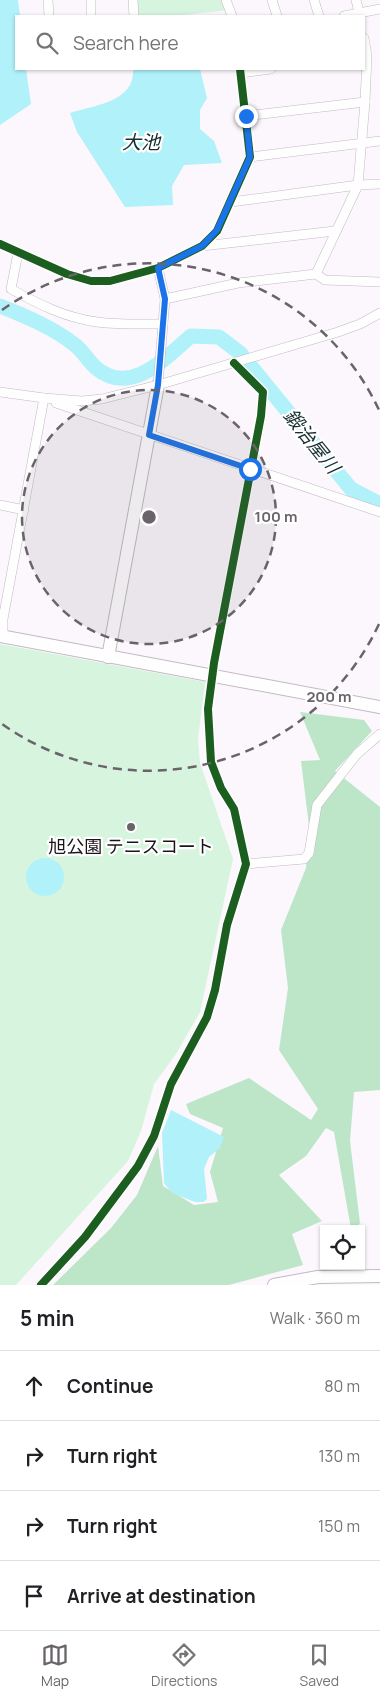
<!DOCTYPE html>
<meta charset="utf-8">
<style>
body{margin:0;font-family:Manrope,"Noto Sans JP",sans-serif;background:#f6f6f6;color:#202124}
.controls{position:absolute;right:15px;bottom:15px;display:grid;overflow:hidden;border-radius:0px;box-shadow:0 1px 4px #0004}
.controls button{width:45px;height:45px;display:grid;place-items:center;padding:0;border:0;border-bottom:1px solid #e0e0e0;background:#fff;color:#202124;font:25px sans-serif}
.stop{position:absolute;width:15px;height:15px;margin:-11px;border:4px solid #1a73e8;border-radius:50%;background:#fff}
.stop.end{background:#1a73e8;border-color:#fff;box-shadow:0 1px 5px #0008}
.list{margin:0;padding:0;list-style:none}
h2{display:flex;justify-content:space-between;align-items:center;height:65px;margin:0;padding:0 20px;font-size:21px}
h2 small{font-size:16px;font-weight:400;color:#757577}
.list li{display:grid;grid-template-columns:32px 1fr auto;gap:15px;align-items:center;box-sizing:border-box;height:70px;padding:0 20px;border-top:1px solid #e0e0e0}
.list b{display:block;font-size:19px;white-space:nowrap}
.list em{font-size:16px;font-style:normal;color:#757577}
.icon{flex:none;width:28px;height:28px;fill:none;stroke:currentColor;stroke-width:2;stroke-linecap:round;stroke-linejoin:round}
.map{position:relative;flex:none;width:380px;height:1285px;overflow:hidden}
.search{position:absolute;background:#fff;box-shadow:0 1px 4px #0004;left:15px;right:15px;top:15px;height:55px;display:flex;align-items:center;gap:12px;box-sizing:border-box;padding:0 18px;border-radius:0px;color:#757577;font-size:19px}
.sheet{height:345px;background:#fff}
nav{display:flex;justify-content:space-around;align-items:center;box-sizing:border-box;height:70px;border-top:1px solid #e0e0e0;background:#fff;font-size:14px;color:#757577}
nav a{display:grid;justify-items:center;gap:2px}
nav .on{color:#6a646a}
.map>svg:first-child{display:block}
.green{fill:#d7f4de}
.forest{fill:#bde6c8}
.water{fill:#b0f1fa}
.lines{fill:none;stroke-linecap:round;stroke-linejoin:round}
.river{stroke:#b0f1fa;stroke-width:15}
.street-casing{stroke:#c0bbc1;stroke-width:10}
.secondary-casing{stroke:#c0bbc1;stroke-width:14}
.street{stroke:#fffeff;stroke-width:9}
.secondary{stroke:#fffeff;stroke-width:12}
.cycleway-casing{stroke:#fff;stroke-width:11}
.cycleway{stroke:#1b5e20;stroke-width:8}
.route{stroke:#1a73e8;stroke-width:6}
.ring{fill:none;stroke:#6a646a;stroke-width:2.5;stroke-dasharray:9 6}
.poi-dot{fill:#6a646a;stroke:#fff;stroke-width:2}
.labels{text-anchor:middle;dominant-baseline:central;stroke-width:4.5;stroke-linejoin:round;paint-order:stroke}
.poi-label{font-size:18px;fill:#1b151b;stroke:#fff}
.water-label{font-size:19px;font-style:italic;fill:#172e30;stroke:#fff}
.centre{fill:#6a646a;stroke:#fff;stroke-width:2.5}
.ring-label{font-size:15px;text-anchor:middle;font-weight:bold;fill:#6a646a;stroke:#fff;stroke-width:4.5;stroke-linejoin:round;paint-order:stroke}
</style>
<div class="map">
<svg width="380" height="1285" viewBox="0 0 380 1285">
<rect width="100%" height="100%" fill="#fcf7fc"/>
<g class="green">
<polygon points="133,0 226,0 230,10 174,16 134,16"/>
<polygon points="0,644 205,682 198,739 200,763 233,859 200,1012 176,1054 154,1084 141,1131 128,1161 16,1285 0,1285"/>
</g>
<polygon class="forest" points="300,712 364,720 372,731 335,771 380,807 380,1090 354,1092 350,1141 360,1223 355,1229 351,1229 334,1132 326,1128 306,1156 279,1175 322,1221 292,1234 303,1265 229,1285 53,1285 111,1228 137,1195 158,1146 163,1186 194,1205 218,1202 210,1172 223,1128 190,1114 186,1104 249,1078 311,1120 318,1109 279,1050 288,988 281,930 306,868 309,826 301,761 320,760"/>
<g class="water">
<polygon points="0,0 18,0 20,16 16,16 16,69 26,69 31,104 0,125"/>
<path d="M133,69H200L207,98L200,110V129L214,141L222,163L184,165L172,186L173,205L125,207L77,132L70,113C95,105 135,102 133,69Z"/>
<circle cx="45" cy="877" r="19"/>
<polygon points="171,1110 224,1137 220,1148 209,1157 204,1169 207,1199 203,1202 195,1202 172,1193 164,1183 162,1133"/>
</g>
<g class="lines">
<path class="river" d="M0,306C25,316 54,328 75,345C83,351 88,361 96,368C131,397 165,358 191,336L219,337L240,353L351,489L380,504"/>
<g class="street-casing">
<g id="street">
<polyline points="48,0 49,16"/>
<polyline points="91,0 91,16"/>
<polyline points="133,0 134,16"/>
<polyline points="226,0 232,16"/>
<polyline points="272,0 277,16"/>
<polyline points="314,0 319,16"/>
<polyline points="356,0 360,16"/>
<polyline points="344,16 380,9"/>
<polyline points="241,73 271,69"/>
<polyline points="246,116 365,102"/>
<polyline points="250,157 380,141"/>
<polyline points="231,202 358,185 380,184"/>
<polyline points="0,244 67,274 91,281 110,281 158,268 202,246 217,231 250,157 240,69"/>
<polyline points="202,246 335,231"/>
<path d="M18,253L11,289C38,304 66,318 97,322C119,325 141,324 163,324"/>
<polyline points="158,268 165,299 158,385"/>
<polyline points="316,274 325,280 380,282"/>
<polyline points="165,299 238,283 316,274 358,185 365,102 367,56 364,38"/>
<polyline points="0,392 44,398 82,401 102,399 158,385 338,332 360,324 380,313"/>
<polyline points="56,403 380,512"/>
<polyline points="0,505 24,510"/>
<polyline points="3,637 3,619 44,398"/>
<polyline points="246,864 304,859 309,853 317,805 357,754 380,734"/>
<polyline points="41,1285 85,1237 138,1166 154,1136 171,1084 207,1017 215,990 227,925 246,864 234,809 221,788 211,762 208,709 214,663 261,416 263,392 234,363"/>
</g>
</g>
<g class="secondary-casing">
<g id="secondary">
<polyline points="0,636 380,707"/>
<polyline points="108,657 158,385"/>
<polyline points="274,1285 318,1277 380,1276"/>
</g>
</g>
<use href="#street" class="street"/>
<use href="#secondary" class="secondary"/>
<g class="cycleway-casing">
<g id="cycleway">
<polyline points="0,244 67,274 91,281 110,281 158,268 202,246 217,231 250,157 240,69"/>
<polyline points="41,1285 85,1237 138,1166 154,1136 171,1084 207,1017 215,990 227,925 246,864 234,809 221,788 211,762 208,709 214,663 261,416 263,392 234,363"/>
</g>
</g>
<use href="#cycleway" class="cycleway"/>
</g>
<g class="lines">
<polyline class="route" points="246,116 250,157 217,230 202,246 158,268 165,299 158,385 149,435 250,469"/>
</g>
<circle cx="149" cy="517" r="127" fill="#6a646a" fill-opacity=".12"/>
<g class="ring">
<circle cx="149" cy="517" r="127"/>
<path d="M379 624A254 254 0 0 1 2 724M2 310A254 254 0 0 1 379 410"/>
</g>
<circle class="poi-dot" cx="131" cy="827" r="5"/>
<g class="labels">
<g class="poi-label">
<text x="131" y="846">旭公園 テニスコート</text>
</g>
<g class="water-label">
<text x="141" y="142">大池</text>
<text transform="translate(312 441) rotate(51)">鍛治屋川</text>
</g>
</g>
<circle cx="149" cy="517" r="8" class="centre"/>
<g class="ring-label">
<text x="276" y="522">100 m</text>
<text x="329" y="702">200 m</text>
</g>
</svg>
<div class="controls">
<button><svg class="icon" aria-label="locate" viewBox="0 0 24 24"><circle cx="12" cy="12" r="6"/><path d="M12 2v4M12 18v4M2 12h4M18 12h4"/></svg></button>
</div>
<div class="stop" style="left:250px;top:469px"></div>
<div class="stop end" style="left:246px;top:116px"></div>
<div class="search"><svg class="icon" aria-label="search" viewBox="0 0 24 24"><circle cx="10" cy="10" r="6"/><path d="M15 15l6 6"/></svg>Search here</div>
</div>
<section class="sheet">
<h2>5 min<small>Walk · 360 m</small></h2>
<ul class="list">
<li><svg class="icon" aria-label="ahead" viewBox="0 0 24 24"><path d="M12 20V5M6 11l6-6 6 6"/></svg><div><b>Continue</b></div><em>80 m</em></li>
<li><svg class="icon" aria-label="right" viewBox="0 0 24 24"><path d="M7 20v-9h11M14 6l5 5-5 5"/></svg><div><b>Turn right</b></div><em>130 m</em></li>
<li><svg class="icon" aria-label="right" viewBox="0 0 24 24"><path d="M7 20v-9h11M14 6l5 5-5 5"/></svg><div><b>Turn right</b></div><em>150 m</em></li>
<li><svg class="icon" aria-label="arrive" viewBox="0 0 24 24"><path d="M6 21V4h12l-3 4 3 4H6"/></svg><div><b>Arrive at destination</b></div></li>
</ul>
</section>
<nav>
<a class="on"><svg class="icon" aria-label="map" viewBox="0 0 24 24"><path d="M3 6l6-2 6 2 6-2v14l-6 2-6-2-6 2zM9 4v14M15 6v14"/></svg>Map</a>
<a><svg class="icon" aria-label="directions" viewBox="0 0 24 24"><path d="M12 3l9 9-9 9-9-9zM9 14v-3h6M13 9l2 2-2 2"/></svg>Directions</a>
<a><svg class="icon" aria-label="saved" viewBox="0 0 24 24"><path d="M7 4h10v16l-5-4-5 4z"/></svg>Saved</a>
</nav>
